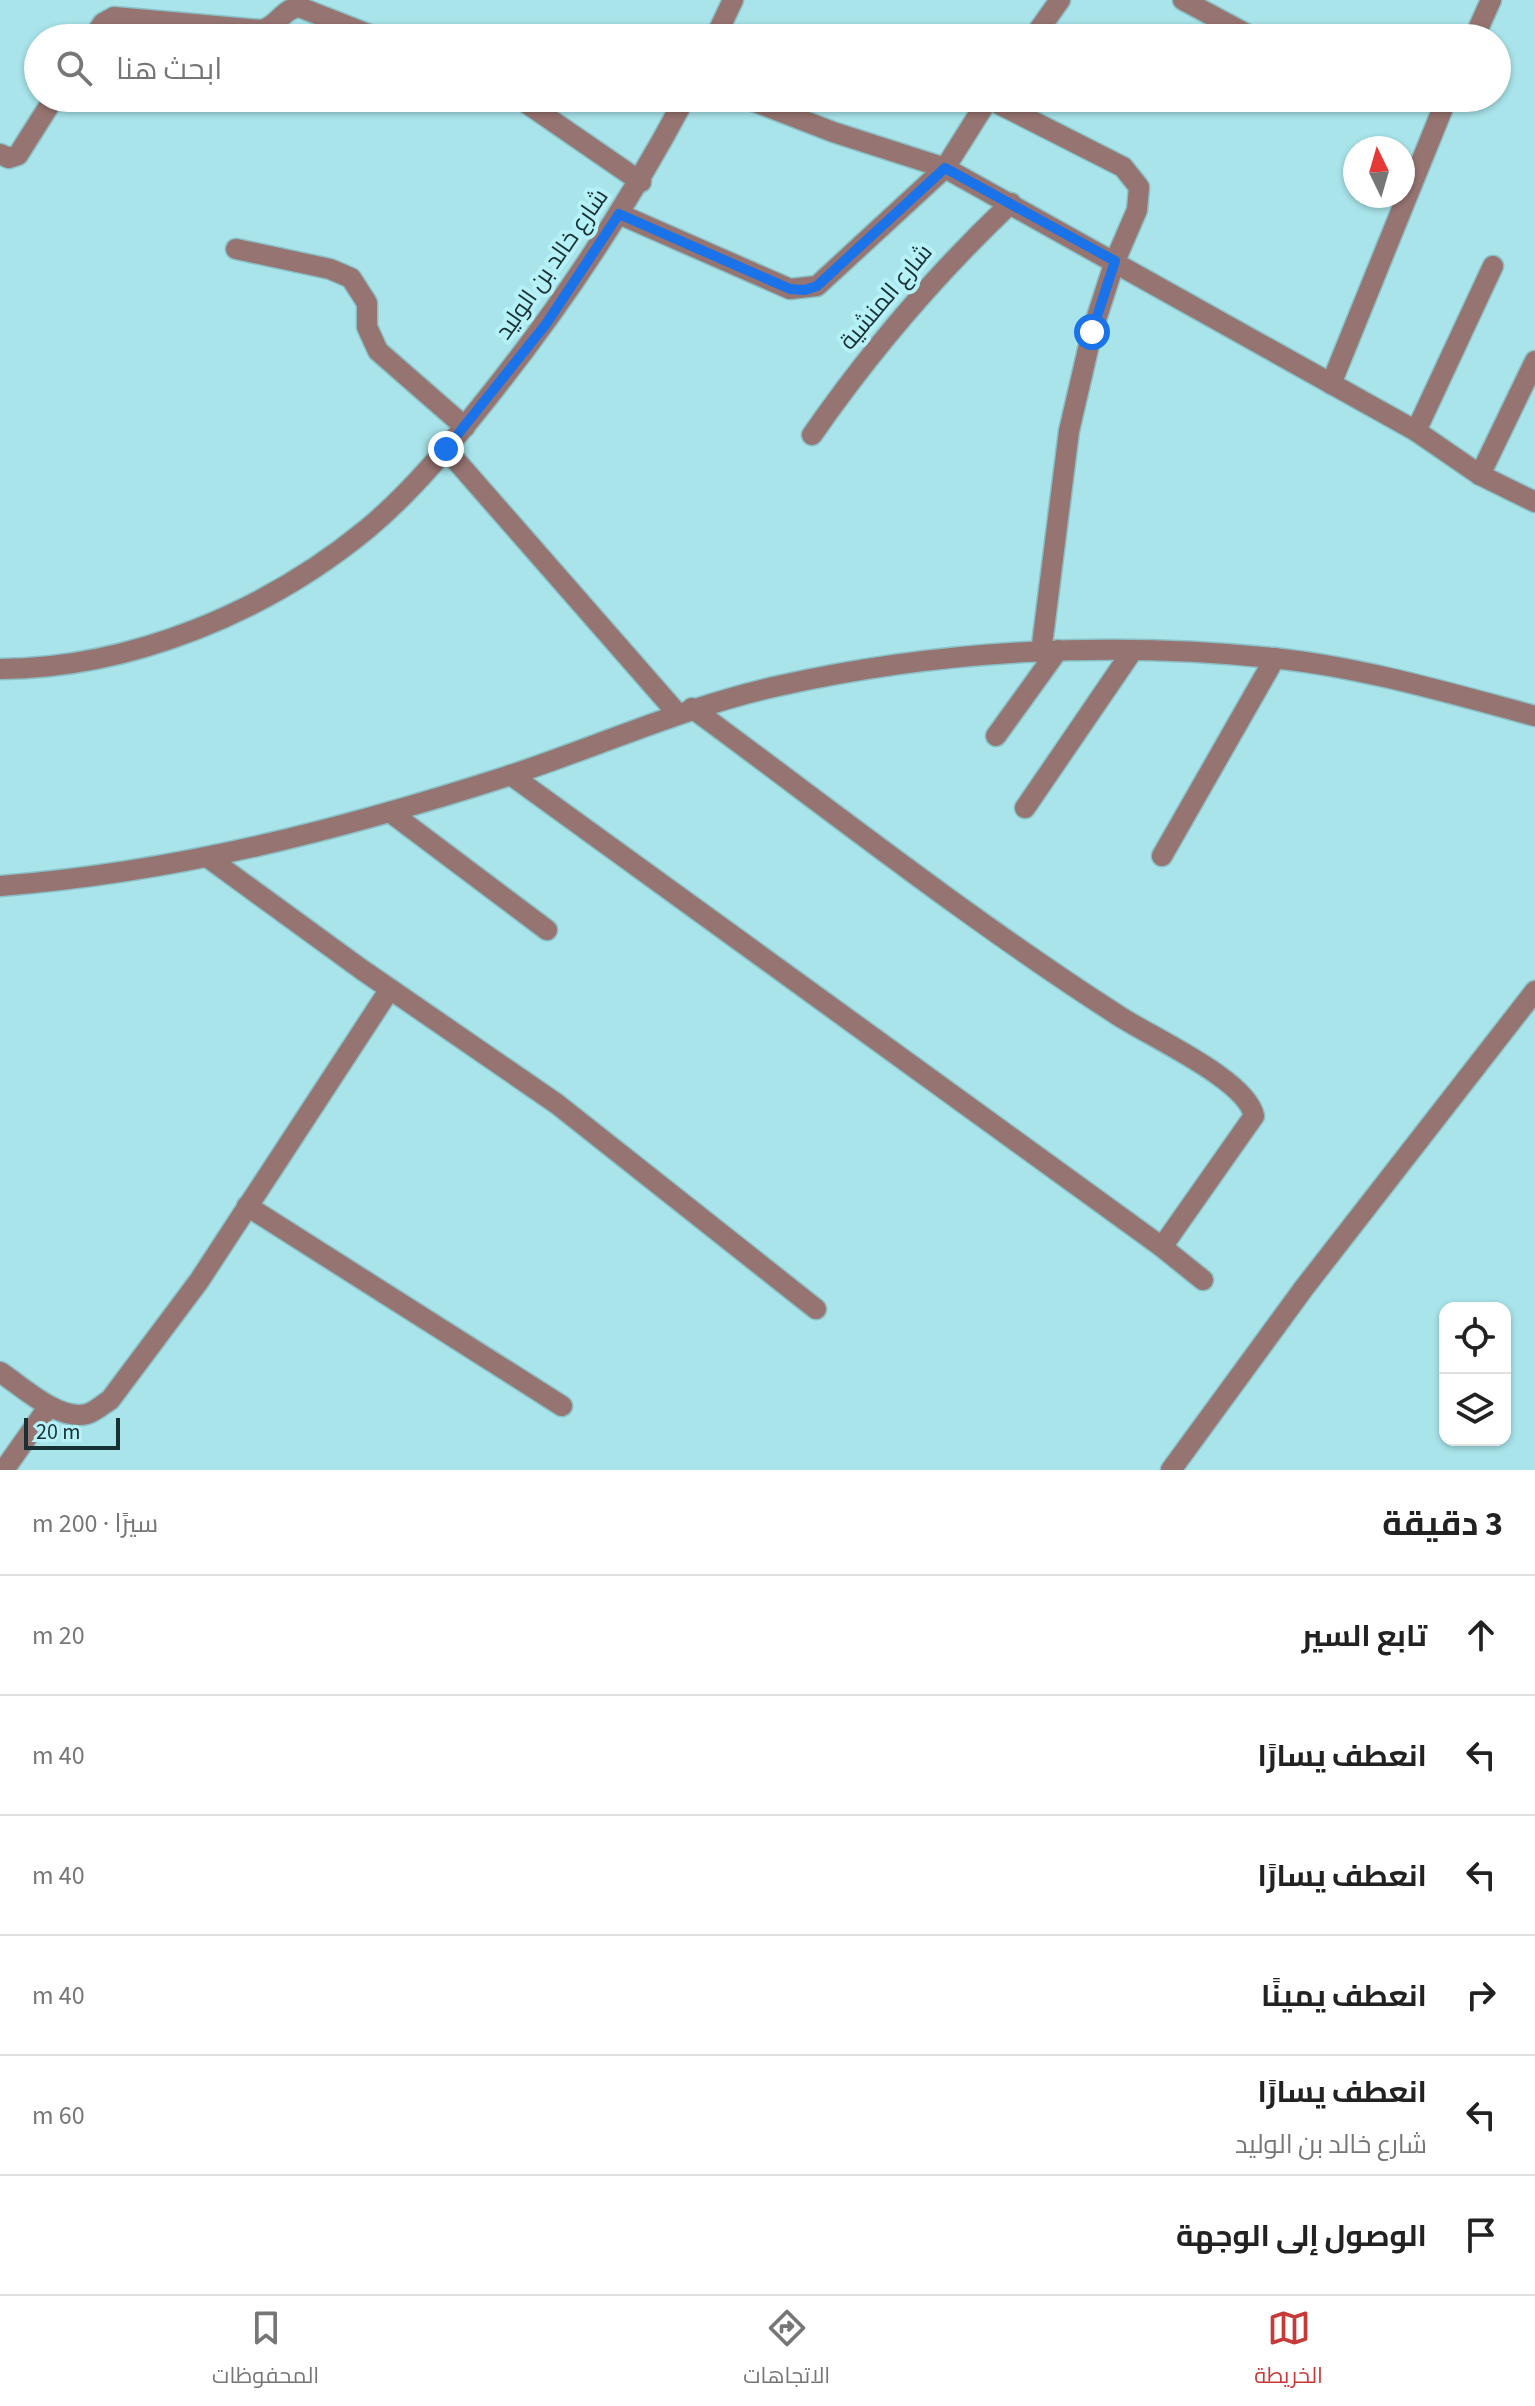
<!DOCTYPE html>
<html lang="ar">
<meta charset="utf-8">
<style>
body{margin:0;font-family:"Source Sans 3",Cairo,sans-serif;background:#f2f2f2;color:#222;direction:rtl}
.controls{position:absolute;right:24px;bottom:24px;display:grid;overflow:hidden;border-radius:16px;box-shadow:0 2px 6px #0004}
.controls button{width:72px;height:72px;display:grid;place-items:center;padding:0;border:0;border-bottom:2px solid #e0e0e0;background:#fff;color:#222;font:40px sans-serif}
.compass{position:absolute;left:1343px;top:136px;width:72px;height:72px;border-radius:50%;background:#fff;box-shadow:0 2px 6px #0004;rotate:355deg}
.scale{position:absolute;left:24px;bottom:20px;width:96px;box-sizing:border-box;padding-left:8px;border:4px solid #193134;border-top:0;font-size:22px;line-height:28px;white-space:nowrap;color:#193134;-webkit-text-stroke:6px #b5f1f7;paint-order:stroke}
.stop{position:absolute;width:24px;height:24px;margin:-18px;border:6px solid #1a73e8;border-radius:50%;background:#fff}
.stop.end{background:#1a73e8;border-color:#fff;box-shadow:0 2px 8px #0008}
.list{margin:0;padding:0;list-style:none}
h2{display:flex;justify-content:space-between;align-items:center;height:104px;margin:0;padding:0 32px;font-size:34px}
h2 small{font-size:26px;font-weight:400;color:#767676}
.list li{display:grid;grid-template-columns:52px 1fr auto;gap:24px;align-items:center;box-sizing:border-box;height:120px;padding:0 32px;border-top:2px solid #e0e0e0}
.list b{display:block;font-size:30px;white-space:nowrap}
.list p{margin:0;font-size:26px;white-space:nowrap;color:#767676}
.list em{font-size:26px;font-style:normal;color:#767676}
.icon{flex:none;width:44px;height:44px;fill:none;stroke:currentColor;stroke-width:2;stroke-linecap:round;stroke-linejoin:round}
.map{position:relative;flex:none;width:1535px;height:1470px;overflow:hidden;direction:ltr}
.search{position:absolute;background:#fff;box-shadow:0 2px 6px #0004;left:24px;right:24px;top:24px;height:88px;display:flex;align-items:center;gap:20px;box-sizing:border-box;padding:0 28px;border-radius:44px;color:#767676;font-size:30px}
.sheet{height:824px;background:#fff}
nav{display:flex;justify-content:space-around;align-items:center;box-sizing:border-box;height:112px;border-top:2px solid #e0e0e0;background:#fff;font-size:22px;color:#767676}
nav a{display:grid;justify-items:center;gap:4px}
nav .on{color:#c8393a}
.map>svg:first-child{display:block}
.lines{fill:none;stroke-linecap:round;stroke-linejoin:round}
.minor-casing{stroke:#8bc0c6;stroke-width:23}
.minor{stroke:#967471;stroke-width:20}
.route{stroke:#1a73e8;stroke-width:10}
.labels{text-anchor:middle;dominant-baseline:central;stroke-width:8;stroke-linejoin:round;paint-order:stroke}
.street-label{font-size:24px;fill:#193134;stroke:#b5f1f7}
</style>
<div class="map">
<svg width="1535" height="1470" viewBox="0 0 1535 1470">
<rect width="100%" height="100%" fill="#a8e4ea"/>
<g class="lines">
<g class="minor-casing">
<g id="minor">
<polyline points="1183,0 1254,38"/>
<path d="M93,38L103,23L114,17L261,30C277,27 282,9 299,7L378,38"/>
<polyline points="715,38 733,0"/>
<polyline points="1033,38 1060,0"/>
<polyline points="1474,38 1491,0"/>
<polyline points="519,98 641,182"/>
<polyline points="745,98 833,132 945,168 989,98"/>
<polyline points="989,99 1123,167 1139,187 1137,210 1115,261 1092,332 1069,431 1041,653"/>
<polyline points="0,154 9,158 18,155 54,98"/>
<polyline points="619,214 790,289 817,286 945,168 1416,431"/>
<polyline points="236,249 330,269 351,278 367,303 367,327 378,351 465,427"/>
<polyline points="1493,266 1416,431 1480,475 1535,502"/>
<polyline points="1331,384 1447,98"/>
<path d="M812,435C871,350 936,274 1011,203"/>
<polyline points="446,449 677,713"/>
<polyline points="1480,475 1535,361"/>
<path d="M0,669C132,668 266,612 367,529C414,490 455,439 493,391C566,299 630,202 685,98"/>
<polyline points="996,736 1058,650"/>
<path d="M511,775L1162,1247L1254,1116C1247,1079 1148,1036 1116,1014C970,920 832,811 692,708"/>
<polyline points="1025,808 1133,650"/>
<polyline points="390,812 547,930"/>
<polyline points="1162,856 1275,658"/>
<polyline points="210,859 361,969 557,1104 816,1309"/>
<path d="M0,886C177,872 340,830 508,776C599,746 684,707 778,686C938,650 1109,641 1273,658C1361,667 1449,693 1535,716"/>
<polyline points="247,1206 562,1406"/>
<polyline points="1162,1247 1203,1280"/>
<path d="M0,1372C23,1387 58,1421 87,1414C95,1412 103,1404 110,1400L199,1281L390,989"/>
<polyline points="4,1470 49,1406"/>
<polyline points="1171,1470 1304,1288 1535,991"/>
</g>
</g>
<use href="#minor" class="minor"/>
</g>
<g class="lines">
<polyline class="route" points="446,449 546,324 619,214 790,289 805,290 817,286 945,168 1115,261 1092,332"/>
</g>
<g class="labels">
<g class="street-label">
<text transform="translate(552 264) rotate(-55)">شارع خالد بن الوليد</text>
<text transform="translate(886 297) rotate(-50)">شارع المنشية</text>
</g>
</g>
</svg>
<div class="controls">
<button><svg class="icon" aria-label="locate" viewBox="0 0 24 24"><circle cx="12" cy="12" r="6"/><path d="M12 2v4M12 18v4M2 12h4M18 12h4"/></svg></button>
<button><svg class="icon" aria-label="layers" viewBox="0 0 24 24"><path d="M12 4l9 5-9 5-9-5zM3 14l9 5 9-5"/></svg></button>
</div>
<svg class="compass" viewBox="-18 -18 36 36"><path d="M0-13l5 13h-10z" fill="#e53935"/><path d="M0 13l5-13h-10z" fill="#767676"/></svg>
<div class="scale">20 m</div>
<div class="stop" style="left:1092px;top:332px"></div>
<div class="stop end" style="left:446px;top:449px"></div>
<div class="search"><svg class="icon" aria-label="search" viewBox="0 0 24 24"><circle cx="10" cy="10" r="6"/><path d="M15 15l6 6"/></svg>ابحث هنا</div>
</div>
<section class="sheet">
<h2>3 دقيقة<small>سيرًا · 200 m</small></h2>
<ul class="list">
<li><svg class="icon" aria-label="ahead" viewBox="0 0 24 24"><path d="M12 20V5M6 11l6-6 6 6"/></svg><div><b>تابع السير</b></div><em>20 m</em></li>
<li><svg class="icon" aria-label="left" viewBox="0 0 24 24"><path d="M17 20v-9H6M10 6l-5 5 5 5"/></svg><div><b>انعطف يسارًا</b></div><em>40 m</em></li>
<li><svg class="icon" aria-label="left" viewBox="0 0 24 24"><path d="M17 20v-9H6M10 6l-5 5 5 5"/></svg><div><b>انعطف يسارًا</b></div><em>40 m</em></li>
<li><svg class="icon" aria-label="right" viewBox="0 0 24 24"><path d="M7 20v-9h11M14 6l5 5-5 5"/></svg><div><b>انعطف يمينًا</b></div><em>40 m</em></li>
<li><svg class="icon" aria-label="left" viewBox="0 0 24 24"><path d="M17 20v-9H6M10 6l-5 5 5 5"/></svg><div><b>انعطف يسارًا</b><p>شارع خالد بن الوليد</p></div><em>60 m</em></li>
<li><svg class="icon" aria-label="arrive" viewBox="0 0 24 24"><path d="M6 21V4h12l-3 4 3 4H6"/></svg><div><b>الوصول إلى الوجهة</b></div></li>
</ul>
</section>
<nav>
<a class="on"><svg class="icon" aria-label="map" viewBox="0 0 24 24"><path d="M3 6l6-2 6 2 6-2v14l-6 2-6-2-6 2zM9 4v14M15 6v14"/></svg>الخريطة</a>
<a><svg class="icon" aria-label="directions" viewBox="0 0 24 24"><path d="M12 3l9 9-9 9-9-9zM9 14v-3h6M13 9l2 2-2 2"/></svg>الاتجاهات</a>
<a><svg class="icon" aria-label="saved" viewBox="0 0 24 24"><path d="M7 4h10v16l-5-4-5 4z"/></svg>المحفوظات</a>
</nav>
